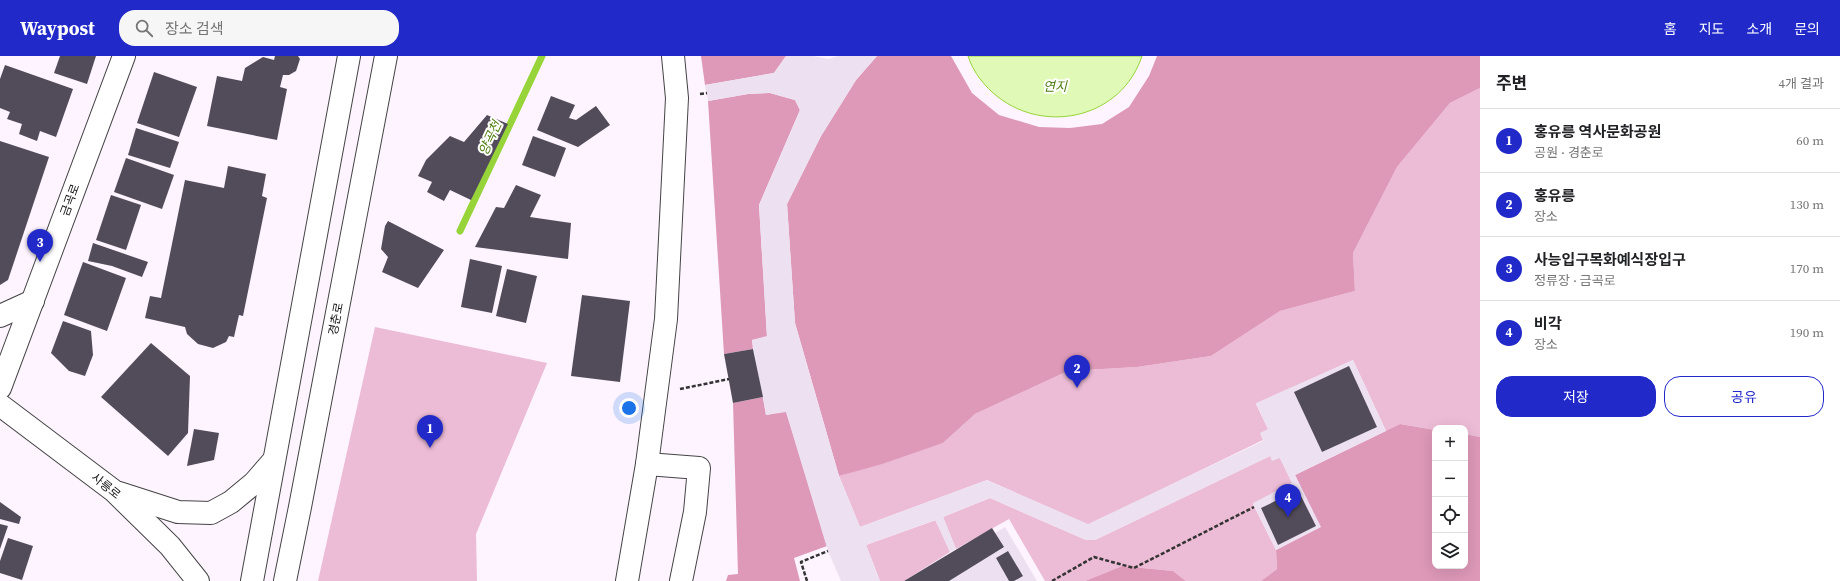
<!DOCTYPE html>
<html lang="ko">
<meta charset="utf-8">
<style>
body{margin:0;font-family:"Source Serif 4","Noto Sans KR",serif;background:#f6f6f6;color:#202124}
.controls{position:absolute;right:12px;bottom:12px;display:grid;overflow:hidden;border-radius:8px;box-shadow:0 4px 16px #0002}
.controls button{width:36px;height:36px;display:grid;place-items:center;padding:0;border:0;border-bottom:1px solid #e0e0e0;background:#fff;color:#202124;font:20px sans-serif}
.you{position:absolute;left:629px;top:352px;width:14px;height:14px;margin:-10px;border:3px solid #fff;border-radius:50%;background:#1a73e8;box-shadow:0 0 0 6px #1a73e833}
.badge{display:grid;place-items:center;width:26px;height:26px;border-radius:50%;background:#2129c9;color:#fff;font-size:13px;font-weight:700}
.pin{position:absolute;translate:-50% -33px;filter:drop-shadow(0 1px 2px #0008)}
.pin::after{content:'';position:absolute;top:21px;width:14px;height:12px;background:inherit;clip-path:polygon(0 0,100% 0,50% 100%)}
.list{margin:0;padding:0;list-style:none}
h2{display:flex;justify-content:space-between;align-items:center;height:52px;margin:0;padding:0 16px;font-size:17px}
h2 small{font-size:13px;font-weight:400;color:#757577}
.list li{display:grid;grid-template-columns:26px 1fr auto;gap:12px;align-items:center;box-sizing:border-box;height:64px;padding:0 16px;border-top:1px solid #e0e0e0}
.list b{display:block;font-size:15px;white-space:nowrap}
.list p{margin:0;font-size:13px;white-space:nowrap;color:#757577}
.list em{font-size:13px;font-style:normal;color:#757577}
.actions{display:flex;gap:8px;padding:12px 16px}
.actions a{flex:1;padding:9px 0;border:1px solid #2129c9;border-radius:16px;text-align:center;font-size:14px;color:#2129c9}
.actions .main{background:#2129c9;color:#fff}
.icon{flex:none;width:22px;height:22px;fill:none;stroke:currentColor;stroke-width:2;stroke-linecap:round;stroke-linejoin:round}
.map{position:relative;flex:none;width:1480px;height:525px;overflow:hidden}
header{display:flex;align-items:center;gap:24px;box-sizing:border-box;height:56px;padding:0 20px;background:#2129c9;color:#fff}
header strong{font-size:19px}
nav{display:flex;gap:22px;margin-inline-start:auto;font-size:14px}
.search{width:280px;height:36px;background:#f6f6f6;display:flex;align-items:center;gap:10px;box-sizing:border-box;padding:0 14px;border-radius:16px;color:#757577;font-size:15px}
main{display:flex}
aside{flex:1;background:#fff}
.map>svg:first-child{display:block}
.green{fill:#ecbbd5}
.forest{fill:#de99b8}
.plaza{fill:#ede1f1;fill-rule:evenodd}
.water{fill:#e0f9b6;stroke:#96d43a}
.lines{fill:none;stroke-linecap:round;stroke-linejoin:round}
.stream{stroke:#96d43a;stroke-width:7}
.building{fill:#524c5a}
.minor-casing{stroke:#444;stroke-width:24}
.path{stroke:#333;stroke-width:2.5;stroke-dasharray:4 2;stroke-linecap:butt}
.minor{stroke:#fff;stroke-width:22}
.labels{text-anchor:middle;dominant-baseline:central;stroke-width:4;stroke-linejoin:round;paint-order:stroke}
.street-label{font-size:12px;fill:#111;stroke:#fff}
.water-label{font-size:13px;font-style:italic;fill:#4e7c12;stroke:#fff}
</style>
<header>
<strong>Waypost</strong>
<div class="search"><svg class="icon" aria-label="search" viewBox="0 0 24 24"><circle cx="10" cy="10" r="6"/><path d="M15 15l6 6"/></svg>장소 검색</div>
<nav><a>홈</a><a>지도</a><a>소개</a><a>문의</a></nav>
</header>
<main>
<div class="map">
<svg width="1480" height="525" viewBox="0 0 1480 525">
<rect width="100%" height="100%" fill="#fdf4ff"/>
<g class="green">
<polygon points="1480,32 1480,381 1465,378 1465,372 1435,372 1435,374 1400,368 1386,375 1353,304 1256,348 1268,373 1263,384 1088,469 987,424 860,471 839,420 943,387 975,358 1068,315 1137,311 1211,300 1280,255 1355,235 1353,197 1397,111 1450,47"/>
<polygon points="375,271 547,307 476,478 477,525 318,525"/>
<polygon points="1270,400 1280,402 1292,427 1253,448 1276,494 1277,513 1261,525 1186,525 1173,515 1122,510 1085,525 1045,525 1009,463 956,493 943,461 990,442 1086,484 1095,484"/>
<polygon points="936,464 950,496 904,525 880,525 866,489"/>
</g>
<g class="forest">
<polygon points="701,0 786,0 774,17 705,29"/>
<polygon points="877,0 951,0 972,37 999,59 1039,71 1070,72 1102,68 1129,51 1149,20 1157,0 1480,0 1480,32 1450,47 1397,111 1353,197 1355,235 1280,255 1211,300 1137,311 1068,315 975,358 943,387 882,408 839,420 795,267 787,148 821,80 856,24"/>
<polygon points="770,37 795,44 800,54 759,149 767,281 752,284 753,293 724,298 708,45 748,38"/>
<polygon points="763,341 766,359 786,355 827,490 794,502 800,525 726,525 728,519 738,518 733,347"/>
<polygon points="1400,368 1435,374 1435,510 1465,510 1465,378 1480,381 1480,525 1261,525 1277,513 1276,494 1320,471 1295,419"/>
<polygon points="1122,510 1173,515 1186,525 1085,525"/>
</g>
<g class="plaza">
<path d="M786,0H813L829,3L838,0H877L856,24L821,80L787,148L795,267L839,420L860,471L987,424L1088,468L1263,385L1260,377L1268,373L1256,347L1353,304L1386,375L1295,419L1321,471L1276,494L1253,447L1292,427L1280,402L1272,405L1270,400L1095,484H1086L990,442L943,461L956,493L950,496L935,464L866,489L880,525H841L828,495L786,356L766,359L752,284L767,280L759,149L800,54L795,44L770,37L748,38L708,45L705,29L774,17ZM1349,311L1376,371L1322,396L1295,336ZM1298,434L1278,489L1261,452Z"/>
<polygon points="1005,471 1037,525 1014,525 1023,519 1008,495 996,502 1009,525 949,525 995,477"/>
</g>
<path class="water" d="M968,0H1142C1122,61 1047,79 998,41C985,31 973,16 968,0Z"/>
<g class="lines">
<polyline class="stream" points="460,175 542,0"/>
</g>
<g class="building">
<polygon points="60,0 96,0 87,28 54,17"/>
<polygon points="275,0 298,0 300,3 296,15 289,19 283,19 280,31 287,33 277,84 207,70 217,20 242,25 245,12 263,1 274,4"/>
<polygon points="5,9 73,33 56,81 40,75 37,85 19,78 22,68 7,63 10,56 0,52 0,23"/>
<polygon points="154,16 197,31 179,81 137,67"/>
<polygon points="551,40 575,49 569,62 576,64 596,50 610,69 578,91 537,74"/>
<polygon points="487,59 508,68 471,144 450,134 444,145 427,136 432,126 418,120 426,104 450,80 464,86"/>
<polygon points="136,72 179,86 170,112 128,99"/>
<polygon points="533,80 566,92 555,121 522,109"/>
<polygon points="0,85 49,101 8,224 0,229"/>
<polygon points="126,102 174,119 162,153 114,136"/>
<polygon points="228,110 266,118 262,140 267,142 243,260 239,259 234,281 229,280 226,286 213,292 198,288 187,278 185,271 145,262 150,240 161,242 185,124 224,132"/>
<polygon points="516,129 541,139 530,161 571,167 568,203 475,191 496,151 504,152"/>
<polygon points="111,139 141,149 126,194 96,184"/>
<polygon points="388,165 444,194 418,232 382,216 388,201 381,193 385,170"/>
<polygon points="93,187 148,206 142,221 112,210 88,205"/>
<polygon points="470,203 502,210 492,257 461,251"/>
<polygon points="83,206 126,222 107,275 64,259"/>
<polygon points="507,213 537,220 526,267 496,260"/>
<polygon points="582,239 630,245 620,326 571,320"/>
<polygon points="63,265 91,275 93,299 85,320 69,315 51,297"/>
<polygon points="151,287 190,320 188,377 168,400 101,341"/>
<polygon points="753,293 763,341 733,347 724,298"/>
<polygon points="1349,310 1377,371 1322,396 1294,336"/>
<polygon points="194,373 219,377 214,404 187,410"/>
<polygon points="1298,434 1316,470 1278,489 1261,452"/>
<polygon points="0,446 21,461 19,468 0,463"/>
<polygon points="0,468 8,470 0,493"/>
<polygon points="992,472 1004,491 949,525 904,525"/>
<polygon points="8,482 33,490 22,524 0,517 0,505"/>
<polygon points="1008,495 1023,520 1014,525 1009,525 996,502"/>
</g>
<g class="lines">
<g class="minor-casing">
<g id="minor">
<polyline points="0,260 33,245"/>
<polyline points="0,332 124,0"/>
<polyline points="0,349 114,435 170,490 198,525"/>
<polyline points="647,408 699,412 695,456 681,525"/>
<polyline points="119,437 178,456 211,457 231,446 254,427 274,404"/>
<polyline points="252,525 349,0"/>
<polyline points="285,525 300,451 386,0"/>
<polyline points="627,525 647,408 666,263 677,42 673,0"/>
</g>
</g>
<g class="path">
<polyline points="700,38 707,37"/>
<polyline points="680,333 729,323"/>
<polyline points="807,525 801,506 828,495"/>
<polyline points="1052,525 1094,501 1134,512 1254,451"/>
</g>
<use href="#minor" class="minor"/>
</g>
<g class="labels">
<g class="street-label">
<text transform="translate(70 144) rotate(-70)">금곡로</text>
<text transform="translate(336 263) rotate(-79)">경춘로</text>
<text transform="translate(106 430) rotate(39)">사릉로</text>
</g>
<g class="water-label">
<text x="1055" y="30">연지</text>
<text transform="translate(490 82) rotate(-65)">양곡천</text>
</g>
</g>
</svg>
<div class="controls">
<button>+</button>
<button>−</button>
<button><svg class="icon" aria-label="locate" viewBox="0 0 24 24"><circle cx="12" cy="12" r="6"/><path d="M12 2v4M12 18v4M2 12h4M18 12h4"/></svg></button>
<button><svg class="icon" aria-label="layers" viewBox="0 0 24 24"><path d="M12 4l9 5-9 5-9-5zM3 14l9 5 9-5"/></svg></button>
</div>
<div class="you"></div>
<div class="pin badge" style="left:430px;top:392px">1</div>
<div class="pin badge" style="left:1077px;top:332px">2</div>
<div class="pin badge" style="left:40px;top:206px">3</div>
<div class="pin badge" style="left:1288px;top:461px">4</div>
</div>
<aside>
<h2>주변<small>4개 결과</small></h2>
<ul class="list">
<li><span class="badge">1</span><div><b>홍유릉 역사문화공원</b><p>공원 · 경춘로</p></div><em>60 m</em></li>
<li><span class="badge">2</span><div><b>홍유릉</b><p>장소</p></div><em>130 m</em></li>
<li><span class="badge">3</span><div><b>사능입구목화예식장입구</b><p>정류장 · 금곡로</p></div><em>170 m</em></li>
<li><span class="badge">4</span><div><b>비각</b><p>장소</p></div><em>190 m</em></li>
</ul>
<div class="actions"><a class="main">저장</a><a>공유</a></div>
</aside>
</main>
